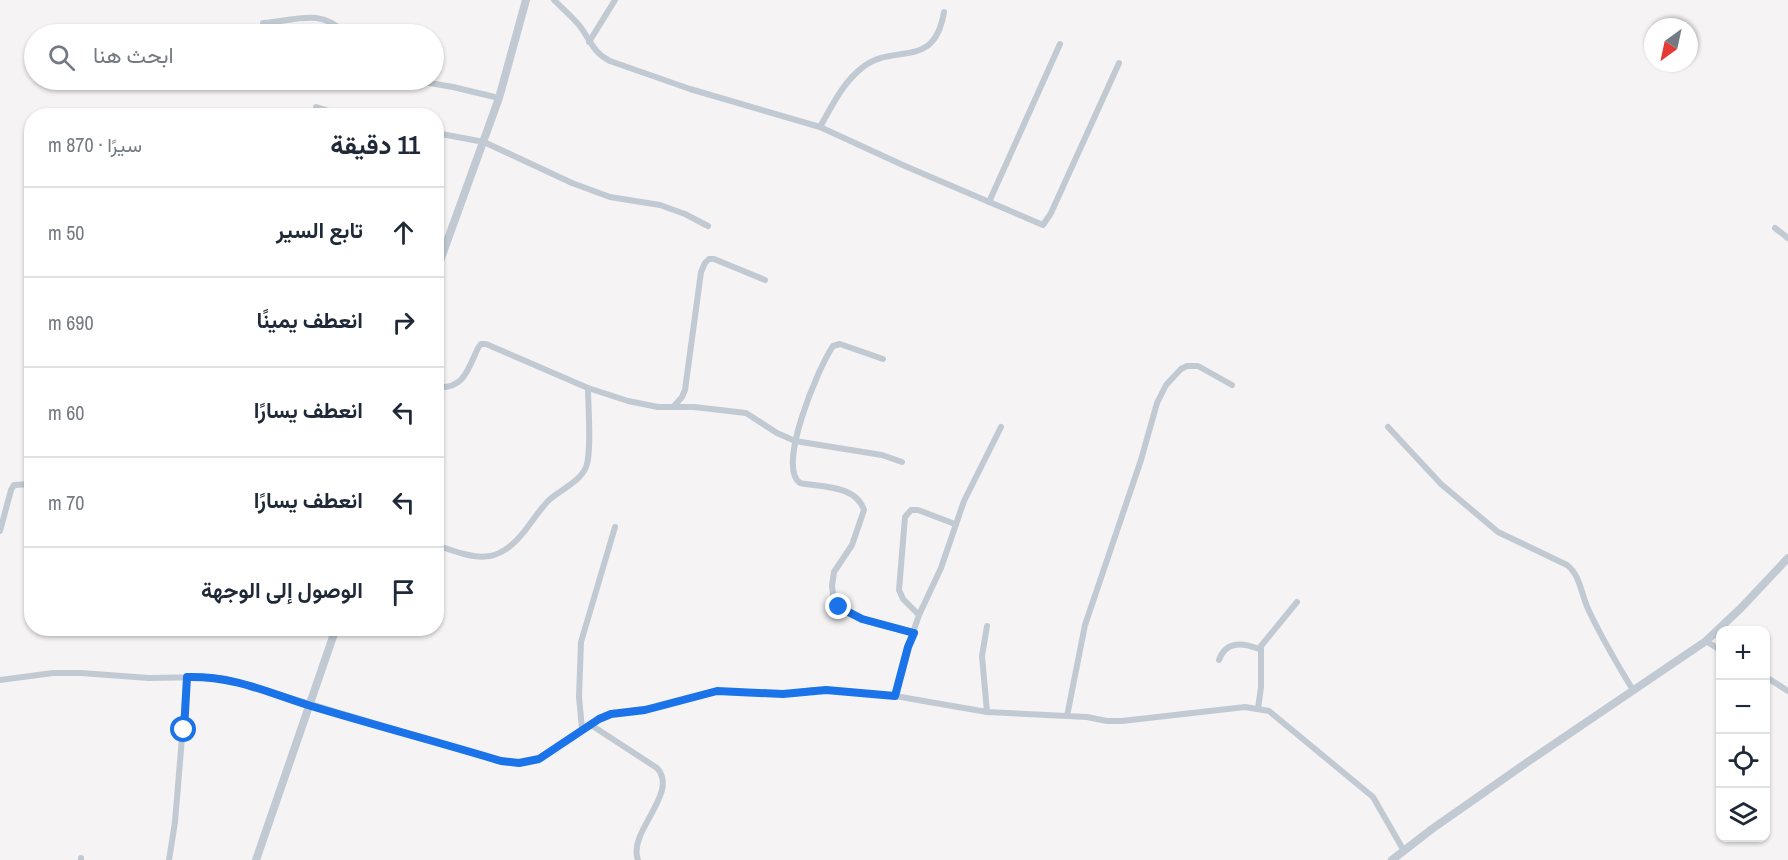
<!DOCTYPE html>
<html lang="ar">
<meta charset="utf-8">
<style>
body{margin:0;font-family:"Archivo Narrow",Vazirmatn,sans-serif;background:#f6f6f7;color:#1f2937;direction:rtl}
.controls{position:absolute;right:18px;bottom:18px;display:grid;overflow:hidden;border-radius:12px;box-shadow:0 2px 4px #0004}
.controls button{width:54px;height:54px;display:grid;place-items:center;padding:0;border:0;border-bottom:2px solid #e0e1e3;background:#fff;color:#1f2937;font:30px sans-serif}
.compass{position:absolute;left:1644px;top:18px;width:54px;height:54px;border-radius:50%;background:#fff;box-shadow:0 2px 4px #0004;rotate:213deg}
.stop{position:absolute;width:18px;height:18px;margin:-14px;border:4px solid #1a73e8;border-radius:50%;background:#fff}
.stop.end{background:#1a73e8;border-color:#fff;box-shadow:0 2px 6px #0008}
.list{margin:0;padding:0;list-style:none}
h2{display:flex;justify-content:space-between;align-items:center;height:78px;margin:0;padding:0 24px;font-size:26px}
h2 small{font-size:20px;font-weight:400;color:#747a83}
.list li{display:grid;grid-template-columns:39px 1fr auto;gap:18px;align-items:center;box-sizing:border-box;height:90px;padding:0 24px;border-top:2px solid #e0e1e3}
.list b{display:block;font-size:22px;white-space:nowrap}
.list em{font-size:20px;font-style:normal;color:#747a83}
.icon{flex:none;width:33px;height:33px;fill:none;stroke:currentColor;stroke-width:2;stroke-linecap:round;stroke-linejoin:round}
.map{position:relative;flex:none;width:1788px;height:860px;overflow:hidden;direction:ltr}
.search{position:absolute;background:#fff;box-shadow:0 2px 4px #0004;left:24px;top:24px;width:420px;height:66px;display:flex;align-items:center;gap:15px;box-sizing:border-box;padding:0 21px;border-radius:33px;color:#747a83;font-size:22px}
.panel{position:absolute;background:#fff;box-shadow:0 2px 4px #0004;left:24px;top:108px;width:420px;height:528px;border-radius:24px;direction:rtl}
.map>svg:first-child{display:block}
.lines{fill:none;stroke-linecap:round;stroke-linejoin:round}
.minor{stroke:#c1cad2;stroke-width:6}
.tertiary{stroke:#c1cad2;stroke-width:8}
.route{stroke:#1a73e8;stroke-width:8}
</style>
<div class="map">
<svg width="1788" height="860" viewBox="0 0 1788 860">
<rect width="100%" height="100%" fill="#f5f3f3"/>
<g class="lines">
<g class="minor">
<path d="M554,0C562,8 571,16 579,25C590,39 593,53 610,61L690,89L820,127L905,166L1043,225L1051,213L1119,63"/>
<path d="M263,23C295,21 320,7 346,34"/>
<polyline points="589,42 615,0"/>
<polyline points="412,80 453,87 499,98"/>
<polyline points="316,107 346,116"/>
<path d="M820,127C832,106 843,82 863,67C896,42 934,71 944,12"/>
<polyline points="436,133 484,142 572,183 610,197 660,205 685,214 708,226"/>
<polyline points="989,202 1060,44"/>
<polyline points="1775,228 1788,238"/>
<path d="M883,359L840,344L833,346C819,366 776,467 800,483C821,487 856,485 864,510L852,545L834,572L832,586L834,602C852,622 888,626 913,633"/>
<path d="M436,387C464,390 468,369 478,348L481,344H486L588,388L628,401L658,407H694L746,413L777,433L795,441L882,455L902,462"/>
<polyline points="674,406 682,397 685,390 701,272 705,263 709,259 714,259 765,280"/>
<path d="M1388,427L1441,484L1498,532L1567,565C1581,576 1581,595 1589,611C1602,638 1617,664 1633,690"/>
<polyline points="0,531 11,490 14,485 32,484"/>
<path d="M436,545C474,558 496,567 523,533C532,522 539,510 549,500C560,490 580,482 586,467C592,453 588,406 588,388"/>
<polyline points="919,615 903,599 899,590 905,517 911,510 918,510 955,524"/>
<polyline points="987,626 982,656 987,712"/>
<polyline points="1706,641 1720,650"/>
<path d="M1219,660C1226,640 1244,643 1259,649"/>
<polyline points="1766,677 1788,691"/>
<polyline points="0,680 53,673 81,673 149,678 208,677 227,679 501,761 519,763 539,759 599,719 611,714 663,706 717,691 783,694 814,690 842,691 895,696 987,712 1087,717 1107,721 1122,721 1245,707 1269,711 1373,797 1404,851"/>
<polyline points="895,696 908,647 919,615 941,568 964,501 1001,427"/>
<polyline points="1258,709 1261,687 1261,646 1297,602"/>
<polyline points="1067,716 1085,625 1141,460 1157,403 1166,385 1181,369 1187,366 1198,366 1232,385"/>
<path d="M591,725L657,768C680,793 627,832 638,860"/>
<polyline points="582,729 579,697 581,642 615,527"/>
<polyline points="81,860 81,858"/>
<polyline points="169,860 175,822 187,677"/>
</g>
<g class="tertiary">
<polyline points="436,272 499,98 526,0"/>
<polyline points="256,860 336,628"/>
<polyline points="1392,860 1432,829 1529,761 1706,641 1741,608 1788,558"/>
</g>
</g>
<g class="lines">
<path class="route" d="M184,730L187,677C235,676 266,692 311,706C374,725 438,742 501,761L519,763L539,759L599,719L611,714L645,710L717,691L783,694L826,690L895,696L908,647L914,633L862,619L839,607"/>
</g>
</svg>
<div class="controls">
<button>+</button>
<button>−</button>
<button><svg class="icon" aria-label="locate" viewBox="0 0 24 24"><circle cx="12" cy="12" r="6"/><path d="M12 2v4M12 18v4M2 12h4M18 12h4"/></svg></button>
<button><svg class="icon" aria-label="layers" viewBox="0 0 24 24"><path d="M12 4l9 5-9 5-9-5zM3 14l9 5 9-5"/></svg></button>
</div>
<svg class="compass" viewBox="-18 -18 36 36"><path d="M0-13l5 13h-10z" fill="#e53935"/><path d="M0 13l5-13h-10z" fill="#747a83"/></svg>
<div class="stop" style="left:184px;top:730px"></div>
<div class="stop end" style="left:839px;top:607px"></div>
<div class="search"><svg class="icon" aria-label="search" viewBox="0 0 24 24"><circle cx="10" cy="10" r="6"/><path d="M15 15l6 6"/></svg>ابحث هنا</div>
<section class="panel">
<h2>11 دقيقة<small>سيرًا · 870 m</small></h2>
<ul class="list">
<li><svg class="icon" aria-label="ahead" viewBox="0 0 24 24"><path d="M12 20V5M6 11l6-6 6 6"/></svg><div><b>تابع السير</b></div><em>50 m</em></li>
<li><svg class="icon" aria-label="right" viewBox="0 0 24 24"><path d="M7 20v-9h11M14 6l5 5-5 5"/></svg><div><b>انعطف يمينًا</b></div><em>690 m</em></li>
<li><svg class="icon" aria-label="left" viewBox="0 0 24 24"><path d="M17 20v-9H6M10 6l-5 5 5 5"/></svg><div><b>انعطف يسارًا</b></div><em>60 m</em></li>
<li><svg class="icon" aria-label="left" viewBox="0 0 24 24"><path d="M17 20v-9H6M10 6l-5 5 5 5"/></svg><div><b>انعطف يسارًا</b></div><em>70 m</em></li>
<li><svg class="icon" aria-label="arrive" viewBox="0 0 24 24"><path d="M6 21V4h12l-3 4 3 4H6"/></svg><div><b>الوصول إلى الوجهة</b></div></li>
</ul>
</section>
</div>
